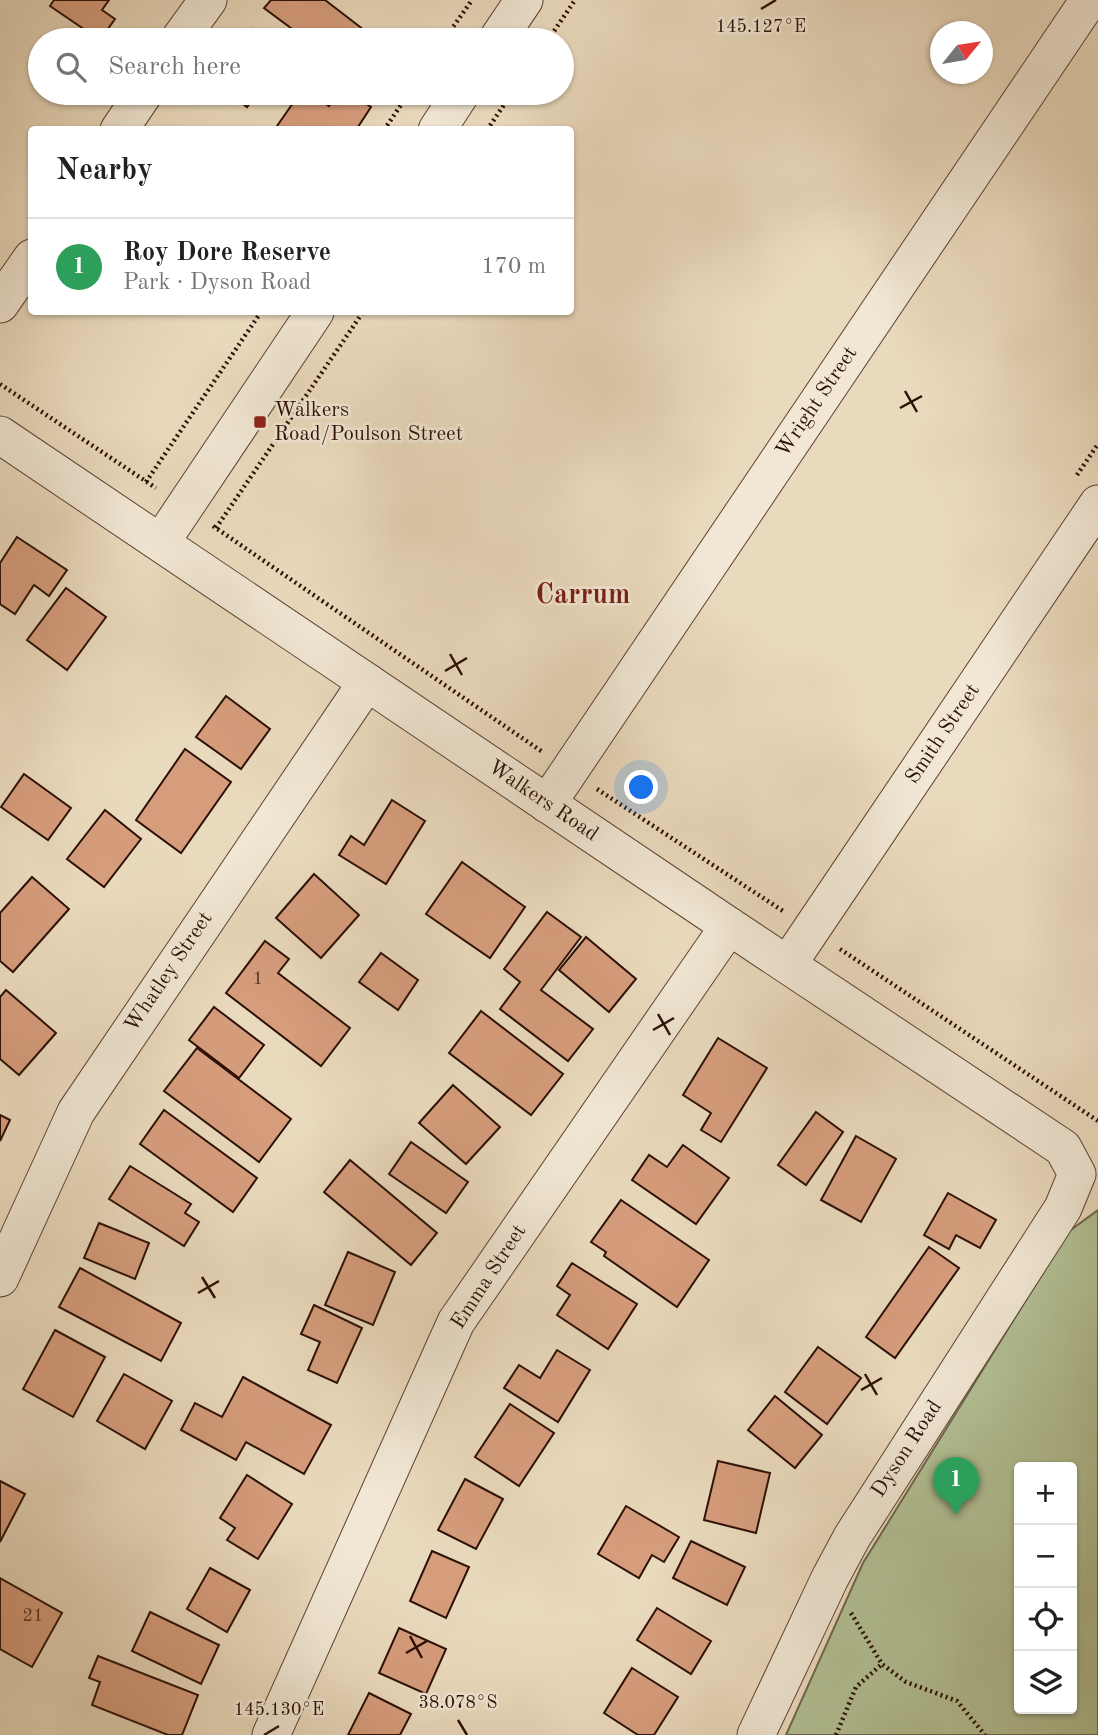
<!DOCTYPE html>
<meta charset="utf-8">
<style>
body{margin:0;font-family:"Old Standard TT",serif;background:#f2f2f2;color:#202124}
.controls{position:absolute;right:21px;bottom:21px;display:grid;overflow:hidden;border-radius:7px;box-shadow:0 2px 5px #0004}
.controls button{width:63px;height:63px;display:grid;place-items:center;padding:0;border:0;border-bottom:2px solid #e0e0e0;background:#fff;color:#202124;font:35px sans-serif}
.compass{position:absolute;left:930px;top:21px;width:63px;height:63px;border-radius:50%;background:#fff;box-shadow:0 2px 5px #0004;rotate:60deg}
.you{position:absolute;left:642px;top:788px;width:24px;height:24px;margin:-18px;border:5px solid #fff;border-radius:50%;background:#1a73e8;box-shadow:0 0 0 10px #1a73e833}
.badge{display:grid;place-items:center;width:46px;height:46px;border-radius:50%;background:#1a73e8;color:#fff;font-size:23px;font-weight:700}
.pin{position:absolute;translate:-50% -58px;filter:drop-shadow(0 2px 4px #0008)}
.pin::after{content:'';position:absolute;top:37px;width:24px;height:21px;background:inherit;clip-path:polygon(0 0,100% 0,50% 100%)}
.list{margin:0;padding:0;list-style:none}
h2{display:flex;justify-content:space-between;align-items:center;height:91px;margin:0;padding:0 28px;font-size:30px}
h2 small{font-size:23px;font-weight:400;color:#757577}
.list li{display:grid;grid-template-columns:46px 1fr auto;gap:21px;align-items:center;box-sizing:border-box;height:98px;padding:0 28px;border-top:2px solid #e0e0e0}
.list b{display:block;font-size:26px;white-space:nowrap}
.list p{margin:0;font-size:23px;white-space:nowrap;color:#757577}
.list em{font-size:23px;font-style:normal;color:#757577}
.icon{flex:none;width:38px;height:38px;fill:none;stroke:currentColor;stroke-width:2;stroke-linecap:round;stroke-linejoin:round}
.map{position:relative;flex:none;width:1098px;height:1735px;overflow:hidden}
.search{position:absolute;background:#fff;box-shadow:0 2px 5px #0004;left:28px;top:28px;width:546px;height:77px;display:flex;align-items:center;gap:18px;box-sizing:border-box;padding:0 24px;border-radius:38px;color:#757577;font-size:26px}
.panel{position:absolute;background:#fff;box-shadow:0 2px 5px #0004;left:28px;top:126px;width:546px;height:189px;border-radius:7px}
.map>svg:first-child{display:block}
.green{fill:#b2c094;stroke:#6f684e;stroke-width:2;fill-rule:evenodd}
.building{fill:#d69d7d;stroke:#2c1007;stroke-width:2}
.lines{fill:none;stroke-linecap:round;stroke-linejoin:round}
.minor-casing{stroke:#5c4234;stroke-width:39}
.path{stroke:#2c1007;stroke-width:4.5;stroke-dasharray:2 3.5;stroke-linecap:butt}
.minor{stroke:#f1e7d4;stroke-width:37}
.ticks{fill:none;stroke:#2c1007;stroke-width:2.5}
.poi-dot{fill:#8f2418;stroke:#f1e7d4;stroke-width:2.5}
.labels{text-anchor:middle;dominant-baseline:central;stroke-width:5;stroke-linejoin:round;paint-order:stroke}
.number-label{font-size:18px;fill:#563324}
.street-label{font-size:21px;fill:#2c1007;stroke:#f1e7d4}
.poi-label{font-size:21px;fill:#2c1007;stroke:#f1e7d4;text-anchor:start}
.district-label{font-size:28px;font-weight:bold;fill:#7a1f14;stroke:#f1e7d4}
.ticks-label{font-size:18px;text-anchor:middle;fill:#2c1007;stroke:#f1e7d4;stroke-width:5;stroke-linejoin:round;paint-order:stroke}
</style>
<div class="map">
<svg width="1098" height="1735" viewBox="0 0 1098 1735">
<rect width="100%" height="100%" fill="#eadabd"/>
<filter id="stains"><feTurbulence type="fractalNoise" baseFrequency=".00286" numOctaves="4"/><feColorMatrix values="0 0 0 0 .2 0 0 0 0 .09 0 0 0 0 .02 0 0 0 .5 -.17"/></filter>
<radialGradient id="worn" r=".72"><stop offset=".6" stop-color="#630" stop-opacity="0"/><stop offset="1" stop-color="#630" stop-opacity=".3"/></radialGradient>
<path class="green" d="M1098,1210V1735H786L863,1563L1068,1232ZM1019,1467H1072V1709H1019Z"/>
<g class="building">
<polygon points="54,0 109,0 102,10 115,19 100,40 50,6"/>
<polygon points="271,0 325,0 377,40 307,40 264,8"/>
<polygon points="252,29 267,40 244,40"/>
<polygon points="229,93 258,93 247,107"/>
<polygon points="300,93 310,93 329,106 338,93 350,93 371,107 356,130 282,130 277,126"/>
<polygon points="17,537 67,570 49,596 34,585 15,614 0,604 0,563"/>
<polygon points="66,588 106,617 67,670 27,640"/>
<polygon points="226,696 270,729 241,769 196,737"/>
<polygon points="185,749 231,782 181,853 136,820"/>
<polygon points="24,774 71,808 48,840 1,807"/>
<polygon points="392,800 425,821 386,884 339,855 351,836 364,845"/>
<polygon points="105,810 141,839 104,887 67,859"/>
<polygon points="462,862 525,907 490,958 426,914"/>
<polygon points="314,874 359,915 321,958 276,918"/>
<polygon points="32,877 69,909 13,972 0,961 0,913"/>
<polygon points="547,912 581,937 541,990 593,1029 568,1061 500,1009 520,982 504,969"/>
<polygon points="586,937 636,979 609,1012 559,970"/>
<polygon points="265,941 289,959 278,973 350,1028 321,1066 226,993"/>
<polygon points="381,953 418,980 398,1010 359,982"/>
<polygon points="6,990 56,1033 19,1075 0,1059 0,997"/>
<polygon points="214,1007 264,1045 239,1078 189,1040"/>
<polygon points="481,1011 563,1074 531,1115 449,1053"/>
<polygon points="718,1038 767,1068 721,1142 701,1130 711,1113 683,1095"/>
<polygon points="197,1048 291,1119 259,1162 164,1091"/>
<polygon points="453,1085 500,1127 466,1164 419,1123"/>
<polygon points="164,1110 257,1178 233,1212 140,1144"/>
<polygon points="816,1112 843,1132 806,1185 778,1165"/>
<polygon points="0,1115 10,1120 0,1141"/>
<polygon points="856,1136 896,1159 861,1222 821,1200"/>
<polygon points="411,1142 468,1182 446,1213 389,1174"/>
<polygon points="683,1145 729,1178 696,1224 632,1180 649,1155 667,1167"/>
<polygon points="350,1160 437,1233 411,1265 324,1192"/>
<polygon points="130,1166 191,1204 185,1213 199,1222 184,1246 109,1199"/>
<polygon points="948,1193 996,1220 980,1248 956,1235 949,1249 924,1235"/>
<polygon points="621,1200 709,1260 677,1307 604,1256 606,1252 591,1242"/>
<polygon points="99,1223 149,1243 135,1279 84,1258"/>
<polygon points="929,1247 959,1268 895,1358 866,1337"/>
<polygon points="348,1252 395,1272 373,1325 325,1305"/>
<polygon points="572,1263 637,1304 608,1349 557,1315 570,1295 557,1286"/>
<polygon points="80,1268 181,1323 161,1361 59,1307"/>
<polygon points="314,1305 362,1328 337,1383 308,1370 320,1342 301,1334"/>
<polygon points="55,1330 105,1357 73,1417 23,1389"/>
<polygon points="818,1347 861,1378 827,1424 785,1392"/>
<polygon points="557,1350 590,1370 558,1422 504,1388 519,1365 540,1378"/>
<polygon points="124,1374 172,1401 145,1449 97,1421"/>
<polygon points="243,1377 331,1425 304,1474 246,1442 236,1460 181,1430 195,1403 222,1417"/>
<polygon points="775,1396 822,1435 795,1468 748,1430"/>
<polygon points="510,1404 554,1433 519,1486 475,1457"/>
<polygon points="718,1461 770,1473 756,1533 704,1520"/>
<polygon points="247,1475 292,1504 258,1559 227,1540 235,1528 220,1518"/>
<polygon points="465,1479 503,1499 476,1549 438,1530"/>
<polygon points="0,1481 25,1494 0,1542"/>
<polygon points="626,1506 679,1537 664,1562 652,1555 639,1578 598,1554"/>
<polygon points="691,1541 745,1567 727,1605 673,1578"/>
<polygon points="432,1551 469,1567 446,1618 410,1601"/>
<polygon points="210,1568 250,1590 227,1632 187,1609"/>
<polygon points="0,1578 62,1613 32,1667 0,1649"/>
<polygon points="657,1608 711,1641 691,1674 637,1640"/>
<polygon points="150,1612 219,1645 201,1684 132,1651"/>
<polygon points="399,1628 446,1649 426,1694 379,1673"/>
<polygon points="98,1656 198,1695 182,1735 168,1735 92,1705 100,1682 89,1678"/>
<polygon points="632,1668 678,1697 654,1735 638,1735 604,1713"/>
<polygon points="369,1693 411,1714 400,1735 348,1735"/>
</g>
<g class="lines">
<g class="minor-casing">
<g id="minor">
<polyline points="179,40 208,0"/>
<polyline points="497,40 524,0"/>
<polyline points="119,130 144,93"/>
<polyline points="437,130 461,93"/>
<polyline points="0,304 32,258"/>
<polyline points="0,435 729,926 1063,1148 1077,1174 1063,1208 852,1537 830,1578 756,1735"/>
<polyline points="161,542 315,312"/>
<polyline points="547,804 1089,0"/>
<polyline points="788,964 1098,504"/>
<polyline points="0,1278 76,1112 367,682"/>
<polyline points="271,1735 456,1322 729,926"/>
</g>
</g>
<g class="path">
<polyline points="444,40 472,0"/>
<polyline points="548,40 575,0"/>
<polyline points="384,130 409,93"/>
<polyline points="487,130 512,93"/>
<polyline points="0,384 156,488"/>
<polyline points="1077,475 1098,444"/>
<polyline points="146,482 261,312"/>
<polyline points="213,526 544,753"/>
<polyline points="216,528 363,312"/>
<polyline points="597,789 783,911"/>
<polyline points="840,949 1098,1121"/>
<polyline points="851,1613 882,1664 906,1682 957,1701 985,1735"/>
<polyline points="836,1735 856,1687 882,1664"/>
</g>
<use href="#minor" class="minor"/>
</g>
<path class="ticks" d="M761,9L776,0M905,391L917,412M900,408L922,396M450,654L462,675M445,671L467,658M658,1014L670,1035M653,1030L674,1018M202,1277L215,1298M198,1293L219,1281M865,1374L877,1395M861,1390L882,1378M410,1636L422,1658M406,1653L427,1641M458,1720L467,1735M264,1735L279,1726"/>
<rect class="poi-dot" x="253" y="415" width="14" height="14" rx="3.5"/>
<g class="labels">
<g class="number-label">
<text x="258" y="979">1</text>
<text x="33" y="1616">21</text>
</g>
<g class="street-label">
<text transform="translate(817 402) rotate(-56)">Wright Street</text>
<text transform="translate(943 734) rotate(-56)">Smith Street</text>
<text transform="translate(543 801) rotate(34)">Walkers Road</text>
<text transform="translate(169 972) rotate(-56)">Whatley Street</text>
<text transform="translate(489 1277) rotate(-57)">Emma Street</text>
<text transform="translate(907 1449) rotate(-57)">Dyson Road</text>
</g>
<g class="poi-label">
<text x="274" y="410">Walkers<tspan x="274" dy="24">Road/Poulson Street</tspan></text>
</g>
<g class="district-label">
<text x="583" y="596">Carrum</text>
</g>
</g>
<g class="ticks-label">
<text x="761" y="32">145.127°E</text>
<text x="458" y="1708">38.078°S</text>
<text x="279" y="1715">145.130°E</text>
</g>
<rect width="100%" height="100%" filter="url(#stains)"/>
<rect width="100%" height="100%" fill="url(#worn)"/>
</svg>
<div class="controls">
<button>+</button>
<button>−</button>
<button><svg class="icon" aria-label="locate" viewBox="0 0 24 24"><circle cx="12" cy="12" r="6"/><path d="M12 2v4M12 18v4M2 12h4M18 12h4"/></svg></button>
<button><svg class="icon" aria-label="layers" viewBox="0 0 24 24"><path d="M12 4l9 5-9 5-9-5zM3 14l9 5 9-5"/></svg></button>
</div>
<svg class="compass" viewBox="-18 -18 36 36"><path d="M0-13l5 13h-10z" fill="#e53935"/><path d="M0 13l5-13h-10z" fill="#757577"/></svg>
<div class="you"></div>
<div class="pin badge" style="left:956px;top:1515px;background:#2e9e5b">1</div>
<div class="search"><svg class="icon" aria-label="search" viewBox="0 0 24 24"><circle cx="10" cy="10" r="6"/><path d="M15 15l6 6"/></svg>Search here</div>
<section class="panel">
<h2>Nearby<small></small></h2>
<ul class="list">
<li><span class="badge" style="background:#2e9e5b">1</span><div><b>Roy Dore Reserve</b><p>Park · Dyson Road</p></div><em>170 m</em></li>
</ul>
</section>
</div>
